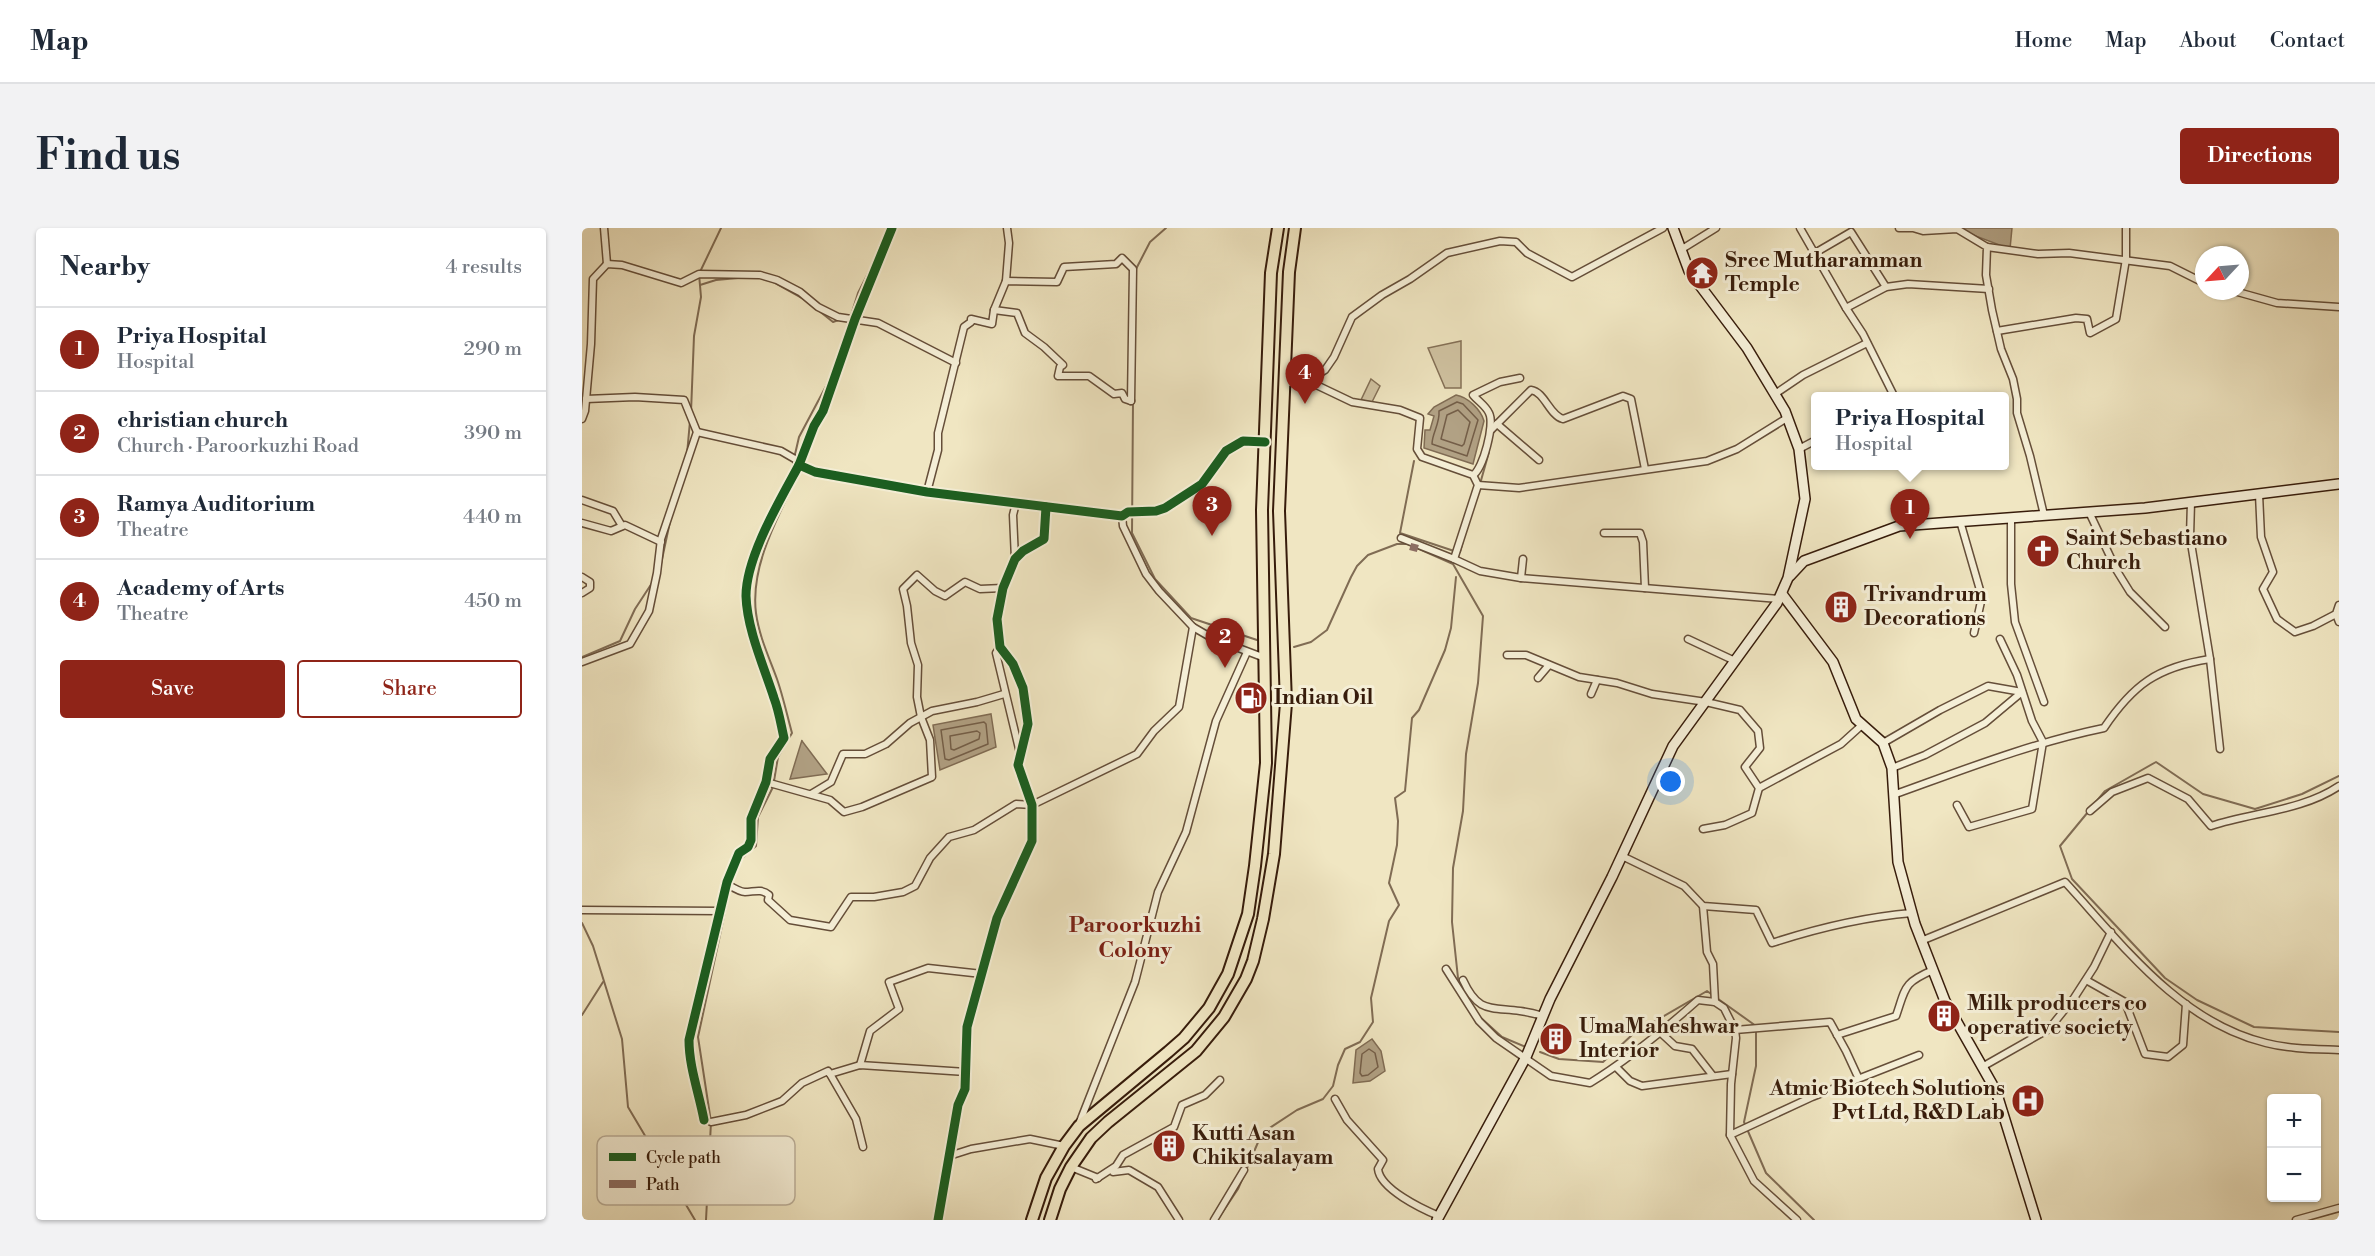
<!DOCTYPE html>
<meta charset="utf-8">
<style>
body{margin:0;font-family:"Libre Bodoni",serif;background:#f2f2f3;color:#1f2937}
.controls{position:absolute;right:18px;bottom:18px;display:grid;overflow:hidden;border-radius:6px;box-shadow:0 2px 4px #0004}
.controls button{width:54px;height:54px;display:grid;place-items:center;padding:0;border:0;border-bottom:2px solid #e0e1e3;background:#fff;color:#1f2937;font:30px sans-serif}
.compass{position:absolute;left:1613px;top:18px;width:54px;height:54px;border-radius:50%;background:#fff;box-shadow:0 2px 4px #0004;rotate:244deg}
.you{position:absolute;left:1089px;top:554px;width:21px;height:21px;margin:-15px;border:4px solid #fff;border-radius:50%;background:#1a73e8;box-shadow:0 0 0 9px #1a73e833}
.badge{display:grid;place-items:center;width:39px;height:39px;border-radius:50%;background:#8f2418;color:#fff;font-size:20px;font-weight:700}
.pin{position:absolute;translate:-50% -50px;filter:drop-shadow(0 2px 3px #0008)}
.pin::after{content:'';position:absolute;top:32px;width:21px;height:18px;background:inherit;clip-path:polygon(0 0,100% 0,50% 100%)}
.popup{position:absolute;left:1229px;top:164px;width:198px;height:78px;box-sizing:border-box;display:grid;place-content:center;border-radius:6px;background:#fff;filter:drop-shadow(0 2px 4px #0005);font-size:20px;white-space:nowrap;color:#747a83}
.popup b{font-size:22px;color:#1f2937}
.popup::after{content:'';position:absolute;left:50%;top:100%;margin-left:-12px;border:12px solid transparent;border-top-color:#fff}
.list{margin:0;padding:0;list-style:none}
h2{display:flex;justify-content:space-between;align-items:center;height:78px;margin:0;padding:0 24px;font-size:26px}
h2 small{font-size:20px;font-weight:400;color:#747a83}
.list li{display:grid;grid-template-columns:39px 1fr auto;gap:18px;align-items:center;box-sizing:border-box;height:84px;padding:0 24px;border-top:2px solid #e0e1e3}
.list b{display:block;font-size:22px;white-space:nowrap}
.list p{margin:0;font-size:20px;white-space:nowrap;color:#747a83}
.list em{font-size:20px;font-style:normal;color:#747a83}
.actions{display:flex;gap:12px;padding:18px 24px}
.actions a{flex:1;padding:14px 0;border:2px solid #8f2418;border-radius:6px;text-align:center;font-size:21px;color:#8f2418}
.actions .main{background:#8f2418;color:#fff}
.map{position:relative;flex:none;width:1757px;height:992px;overflow:hidden;border-radius:6px}
header{display:flex;align-items:center;gap:36px;box-sizing:border-box;height:84px;padding:0 30px;background:#fff;border-bottom:2px solid #e0e1e3}
header strong{font-size:28px}
nav{display:flex;gap:33px;margin-inline-start:auto;font-size:21px}
.intro{display:flex;align-items:center;justify-content:space-between;box-sizing:border-box;height:144px;padding:0 36px}
h1{margin:0;font-size:42px}
.button{padding:15px 27px;border-radius:6px;background:#8f2418;color:#fff;font-size:21px;font-weight:700}
main{display:flex;gap:36px;padding:0 36px}
aside{flex:1;background:#fff;border-radius:6px;box-shadow:0 2px 4px #0004}
.map>svg:first-child{display:block}
.green{fill:#d1c4a3;stroke:#847057;stroke-width:1.5}
.water{fill:#b1a184;stroke:#806c54;stroke-width:1.5}
.lines{fill:none;stroke-linecap:round;stroke-linejoin:round}
.shore{stroke:#745e48;stroke-width:1.5}
.stream{stroke:#806c54;stroke-width:2}
.street-casing{stroke:#654e39;stroke-width:9}
.secondary-casing{stroke:#371c0b;stroke-width:12}
.primary-casing{stroke:#371c0b;stroke-width:14}
.street{stroke:#f5efd7;stroke-width:6}
.secondary{stroke:#f5efd7;stroke-width:9}
.primary{stroke:#f0e6c2;stroke-width:10}
.quiet{stroke:#8d6e63;stroke-width:8;stroke-dasharray:15 8;stroke-linecap:butt}
.cycleway-casing{stroke:#f5efd7;stroke-width:13}
.cycleway{stroke:#1b5e20;stroke-width:9}
.labels{text-anchor:middle;dominant-baseline:central;stroke-width:6;stroke-linejoin:round;paint-order:stroke}
.poi-label{font-size:21px;font-weight:bold;fill:#371c0b;stroke:#f5efd7;text-anchor:start}
.neighbourhood-label{font-size:22px;font-weight:bold;fill:#7a1f14;stroke:#f5efd7}
.key{fill:#f5efd7;stroke:#bcb09a;stroke-width:1.5}
.key-label{font-size:16px;fill:#371c0b}
</style>
<header>
<strong>Map</strong>
<nav><a>Home</a><a>Map</a><a>About</a><a>Contact</a></nav>
</header>
<div class="intro"><h1>Find us</h1><a class="button">Directions</a></div>
<main>
<aside>
<h2>Nearby<small>4 results</small></h2>
<ul class="list">
<li><span class="badge">1</span><div><b>Priya Hospital</b><p>Hospital</p></div><em>290 m</em></li>
<li><span class="badge">2</span><div><b>christian church</b><p>Church · Paroorkuzhi Road</p></div><em>390 m</em></li>
<li><span class="badge">3</span><div><b>Ramya Auditorium</b><p>Theatre</p></div><em>440 m</em></li>
<li><span class="badge">4</span><div><b>Academy of Arts</b><p>Theatre</p></div><em>450 m</em></li>
</ul>
<div class="actions"><a class="main">Save</a><a>Share</a></div>
</aside>
<div class="map">
<svg width="1757" height="992" viewBox="0 0 1757 992">
<rect width="100%" height="100%" fill="#f0e6c2"/>
<filter id="stains"><feTurbulence type="fractalNoise" baseFrequency=".00333" numOctaves="4"/><feColorMatrix values="0 0 0 0 .2 0 0 0 0 .09 0 0 0 0 .02 0 0 0 .5 -.17"/></filter>
<radialGradient id="worn" r=".72"><stop offset=".6" stop-color="#630" stop-opacity="0"/><stop offset="1" stop-color="#630" stop-opacity=".3"/></radialGradient>
<g class="green">
<polygon points="879,113 879,160 863,160 846,120"/>
<polygon points="789,151 798,158 790,174 779,172"/>
</g>
<g class="water">
<polygon points="1375,0 1430,0 1428,21 1375,1"/>
<path d="M874,167C886,169 899,182 902,193L891,236L842,220L843,202H848L852,188L846,186L852,179Z"/>
<polygon points="409,486 414,519 358,542 351,497"/>
<polygon points="220,512 220,513 245,546 208,551"/>
<polygon points="790,811 799,823 803,843 788,853 771,855 774,822"/>
</g>
<g class="lines">
<g class="shore">
<path d="M875,174L881,176L896,192L885,228L850,216C850,205 858,196 857,183Z"/>
<polygon points="876,182 888,194 882,216 880,218 859,211 865,187"/>
<polygon points="402,494 404,496 406,516 367,532 363,531 359,502"/>
<polygon points="395,503 398,505 397,511 372,522 369,521 368,508"/>
<polygon points="787,821 793,825 796,839 786,847 780,848 778,845 780,826"/>
</g>
<g class="stream">
<polyline points="553,43 568,14 584,0"/>
<polyline points="191,54 225,73"/>
<polyline points="118,57 134,52 156,50"/>
<polyline points="236,82 251,94 259,91"/>
<polyline points="553,120 553,99"/>
<polyline points="551,174 550,305 573,351 609,390 675,412"/>
<polyline points="109,184 112,108 119,69 117,46 139,0"/>
<polyline points="105,226 108,193"/>
<polyline points="832,233 818,305 872,323"/>
<polyline points="211,235 217,209 251,145 276,65 299,20"/>
<polyline points="898,256 907,224"/>
<polyline points="878,324 881,313"/>
<polyline points="79,336 89,289"/>
<polyline points="712,419 729,414 745,402 769,349 775,338 786,327 815,316 826,316 871,336 901,388 896,455 884,526 881,583 871,640 870,694 876,750 885,768"/>
<polyline points="0,429 38,413 53,381 70,355"/>
<path d="M192,553L196,529L210,505C205,487 201,468 195,451C187,429 177,408 174,385C168,338 196,289 215,249"/>
<polyline points="1513,575 1523,563 1574,534 1621,566 1673,581 1720,566 1757,548"/>
<polyline points="1506,584 1478,618 1490,651 1583,750 1615,772 1672,799 1757,804"/>
<polyline points="0,695 11,718 40,811 46,879 113,992"/>
<polyline points="0,787 21,754"/>
<polyline points="899,790 920,809 944,819"/>
<polyline points="958,824 977,831 1021,834 1051,806 1125,763 1174,798 1174,838 1162,894 1184,945 1232,992"/>
<polyline points="636,991 656,961 680,905 715,882 741,871 751,858 756,837 763,821 778,814 791,794 789,770 807,693 817,677 807,655 815,617 816,593 813,570 823,563 830,490 837,482 863,422 869,400 874,349"/>
<polyline points="124,992 129,894 116,809 149,656 159,631 174,618 176,589 191,559"/>
</g>
<g class="street-casing">
<g id="street">
<polyline points="22,0 25,36"/>
<polyline points="310,0 273,91 241,183 232,198 217,237 233,244 345,264 540,288 546,284 574,283 583,280 620,256 644,223 661,213 683,214"/>
<polyline points="1218,0 1264,80 1304,59 1326,56 1407,61"/>
<polyline points="1317,0 1331,0 1341,3 1375,1 1405,19 1404,47 1410,82 1419,121 1431,151 1435,171 1435,185 1448,228 1462,287"/>
<polyline points="1405,19 1456,26 1487,25 1588,38 1622,55"/>
<polyline points="1100,21 1134,0"/>
<polyline points="1233,25 1269,4 1304,59"/>
<polyline points="424,53 427,15 425,0"/>
<polyline points="1652,63 1695,75 1757,79"/>
<polyline points="1264,80 1281,106 1312,168"/>
<polyline points="412,82 435,85 443,105 462,119 481,137 478,139 476,148 507,148 532,166 540,165 543,171 549,173"/>
<polyline points="1415,103 1494,90 1505,91 1508,105 1534,91 1544,31 1544,0"/>
<polyline points="726,153 743,142 752,129 770,89 800,67 828,51 865,25 918,13 934,14 945,25 990,49 1081,0"/>
<polyline points="703,155 726,153 770,174 818,182 838,190 835,221 840,229 891,247 896,257 872,331 898,343 939,350 1197,371"/>
<polyline points="1193,166 1221,147 1285,115"/>
<polyline points="0,191 3,183 9,116 11,51 25,36 40,37 99,55 117,46 178,47 195,52 218,64 236,79 256,89 296,95 374,135"/>
<polyline points="915,196 957,232"/>
<path d="M909,202L949,162C963,164 967,187 981,191L1041,168L1049,171L1063,241"/>
<polyline points="115,204 199,223 218,234"/>
<polyline points="1217,221 1234,212"/>
<path d="M891,247C901,241 913,196 907,185C904,178 896,173 891,167L918,154L938,150"/>
<polyline points="896,257 937,260 1125,233 1155,221 1205,190"/>
<polyline points="345,264 356,222 356,205 382,99 389,94 389,91 410,96 412,82 424,53 475,54 482,39 534,36 540,30 551,41 549,173"/>
<polyline points="1677,266 1679,309 1691,344 1681,361 1695,391 1713,404 1731,398 1754,386 1757,377"/>
<polyline points="0,272 31,283 40,298"/>
<polyline points="1609,274 1608,309 1628,431 1638,521"/>
<polyline points="1507,284 1535,343 1548,364 1583,399"/>
<polyline points="540,288 541,298 564,346 577,363 611,399 630,410 683,430"/>
<polyline points="1429,289 1429,356 1433,394 1462,474"/>
<polyline points="1378,293 1400,369 1392,405"/>
<polyline points="0,295 29,303 43,297 79,314"/>
<polyline points="1022,305 1058,305 1061,314 1063,360"/>
<polyline points="819,310 872,331"/>
<polyline points="433,331 431,287 434,275"/>
<polyline points="0,349 8,354 8,360 0,365"/>
<polyline points="939,350 941,331"/>
<polyline points="1754,386 1757,394"/>
<polyline points="1106,411 1153,433"/>
<polyline points="418,419 414,425 438,525"/>
<polyline points="925,427 944,427 997,449 1035,455 1070,466 1124,474 1158,482 1176,503 1178,520 1163,539 1177,560 1170,585 1143,597 1121,601"/>
<polyline points="0,434 48,416 67,383 75,345 79,311 115,204 102,172 53,169 4,171"/>
<polyline points="956,450 967,437"/>
<polyline points="1009,466 1015,452"/>
<polyline points="1301,515 1358,482 1406,458 1440,464"/>
<polyline points="1310,540 1343,527 1403,495 1440,464"/>
<polyline points="184,554 248,572 262,584 280,579 350,549 348,512 339,489 335,469 336,437 329,415 325,378 321,361 335,347 353,363 363,368 383,354 398,361 421,360"/>
<polyline points="1177,560 1259,516 1280,497"/>
<polyline points="229,566 249,554 261,526 283,526 304,516 328,495 350,483 395,474 422,466"/>
<path d="M1311,567C1381,542 1449,515 1522,500C1551,457 1575,439 1628,431"/>
<polyline points="1375,577 1387,599 1450,581 1461,514 1450,493 1435,447 1418,411"/>
<path d="M1508,583L1530,564L1566,550L1606,571L1629,598C1671,584 1720,583 1757,558"/>
<path d="M1040,628L1102,658L1121,678L1174,682L1190,715C1236,700 1282,689 1330,685"/>
<path d="M145,656C150,659 158,664 163,664C172,664 179,660 187,667L186,672L208,692L249,699L269,669H292L321,664L333,658L348,630L367,609L392,602L434,576L450,577L555,526L572,503L597,479L611,399"/>
<polyline points="1121,678 1125,724 1131,736 1133,774"/>
<polyline points="0,682 138,683"/>
<path d="M1339,713L1483,654C1540,716 1597,794 1684,815C1707,821 1733,821 1757,822"/>
<path d="M864,741L897,793L914,810L969,848L1008,855C1047,831 1081,803 1116,772L1133,774L1142,780L1153,802L1154,810L1149,856L1148,907L1172,953L1215,992"/>
<path d="M881,752C896,785 908,779 938,783C946,784 954,786 961,788"/>
<polyline points="1504,752 1543,774 1563,826 1586,829 1601,817 1604,776"/>
<polyline points="1153,802 1248,794 1264,823 1276,849"/>
<polyline points="1079,805 1093,818 1110,821 1131,848"/>
<path d="M1255,807L1314,788C1324,759 1321,755 1351,742"/>
<polyline points="278,837 288,803 317,781 307,754 346,740 400,746"/>
<polyline points="1034,839 1048,853 1060,858 1150,846"/>
<polyline points="1400,839 1467,801 1492,770 1512,739 1529,704"/>
<polyline points="248,846 274,891 281,919"/>
<path d="M753,871L765,892L801,932L796,941C798,961 840,981 857,988"/>
<path d="M122,892C117,865 107,839 107,812L145,654L157,625L166,619L169,612V591L184,554L188,531L202,510C199,497 197,483 192,470C182,439 165,401 164,368C164,329 198,272 217,237"/>
<polyline points="129,894 164,887 200,873 220,855 246,843 248,846 278,837 384,844"/>
<polyline points="497,896 553,754 576,664 604,604 634,493 665,424"/>
<polyline points="1148,907 1230,869 1337,827"/>
<polyline points="367,928 389,921 448,911 482,918"/>
<polyline points="489,939 516,950"/>
<polyline points="531,944 547,942 576,959 597,992"/>
<polyline points="514,951 534,938 541,927 592,899 600,877 623,867 638,852"/>
<polyline points="356,992 376,877 383,861 385,799 415,690 450,613 450,577 436,537 446,496 441,460 431,436 418,419 415,391 421,360 433,331 441,323 462,311 464,279"/>
<polyline points="632,992 662,942"/>
<polyline points="1714,992 1757,980"/>
</g>
</g>
<g class="secondary-casing">
<g id="secondary">
<polyline points="1208,348 1222,333 1317,298 1563,280 1757,256"/>
<polyline points="1200,366 1251,434 1274,491 1301,515 1310,540 1316,634 1333,696 1363,773 1414,863 1454,992"/>
<polyline points="855,992 944,829 968,771 1030,649 1091,518 1195,375 1206,350 1223,271 1217,221 1203,183 1165,120 1107,43 1091,0"/>
</g>
</g>
<g class="primary-casing">
<g id="primary">
<polyline points="450,992 464,950 482,918 497,898 586,824 602,810 627,780 646,746 666,686 673,638 684,535 680,282 689,45 696,0"/>
<polyline points="468,992 478,961 489,939 509,910 526,894 614,823 642,789 664,751 671,733 681,691 692,626 704,475 697,283 707,44 713,0"/>
</g>
</g>
<use href="#street" class="street"/>
<use href="#secondary" class="secondary"/>
<use href="#primary" class="primary"/>
<polyline class="quiet" points="831,323 833,316"/>
<g class="cycleway-casing">
<g id="cycleway">
<polyline points="310,0 273,91 241,183 232,198 217,237 233,244 345,264 540,288 546,284 574,283 583,280 620,256 644,223 661,213 683,214"/>
<path d="M122,892C117,865 107,839 107,812L145,654L157,625L166,619L169,612V591L184,554L188,531L202,510C199,497 197,483 192,470C182,439 165,401 164,368C164,329 198,272 217,237"/>
<polyline points="356,992 376,877 383,861 385,799 415,690 450,613 450,577 436,537 446,496 441,460 431,436 418,419 415,391 421,360 433,331 441,323 462,311 464,279"/>
</g>
</g>
<use href="#cycleway" class="cycleway"/>
</g>
<defs>
<g id="temple-disc" transform="scale(1.725)"><circle r="9.5" fill="#8f2418" stroke="#f5efd7"/><path d="M0-6L5-2H3V0L6.5 2.5H4V6H1.5V3h-3V6H-4V2.5H-6.5L-3 0V-2H-5Z" fill="#fff"/></g>
<g id="church-disc" transform="scale(1.725)"><circle r="9.5" fill="#8f2418" stroke="#f5efd7"/><path d="M-1.2-6h2.4v3.5h3.3v2.4h-3.3V6h-2.4V-.1h-3.3v-2.4h3.3Z" fill="#fff"/></g>
<g id="building-disc" transform="scale(1.725)"><circle r="9.5" fill="#8f2418" stroke="#f5efd7"/><path d="M-4-6H4V6H1V3H-1V6H-4ZM-2.5-4.3h1.7v1.8h-1.7ZM.8-4.3h1.7v1.8H.8ZM-2.5-1h1.7V.8h-1.7ZM.8-1h1.7V.8H.8Z" fill="#fff"/></g>
<g id="fuel-disc" transform="scale(1.725)"><circle r="9.5" fill="#8f2418" stroke="#f5efd7"/><path d="M-5.5-6h7V0h2V4h1.3V-2.5L3-4.5l.8-.8L6-3V5H2.5V1h-1V6h-7ZM-4.2-4.7v3.2H.2V-4.7Z" fill="#fff"/></g>
<g id="hospital-disc" transform="scale(1.725)"><circle r="9.5" fill="#8f2418" stroke="#f5efd7"/><path d="M-5-5h3v3.5h4V-5h3V5h-3V1.5h-4V5h-3Z" fill="#fff"/></g>
</defs>
<g fill-rule="evenodd">
<use href="#temple-disc" x="1120" y="45"/>
<use href="#church-disc" x="1461" y="323"/>
<use href="#building-disc" x="1259" y="379"/>
<use href="#fuel-disc" x="669" y="470"/>
<use href="#building-disc" x="1362" y="788"/>
<use href="#building-disc" x="974" y="811"/>
<use href="#hospital-disc" x="1446" y="873"/>
<use href="#building-disc" x="587" y="918"/>
</g>
<g class="labels">
<g class="poi-label">
<text x="1143" y="33">Sree Mutharamman<tspan x="1143" dy="24">Temple</tspan></text>
<text x="1484" y="311">Saint Sebastiano<tspan x="1484" dy="24">Church</tspan></text>
<text x="1282" y="367">Trivandrum<tspan x="1282" dy="24">Decorations</tspan></text>
<text x="692" y="470">Indian Oil</text>
<text x="1385" y="776">Milk producers co<tspan x="1385" dy="24">operative society</tspan></text>
<text x="997" y="799">UmaMaheshwar<tspan x="997" dy="24">Interior</tspan></text>
<text x="1423" y="861" text-anchor="end">Atmic Biotech Solutions<tspan x="1423" dy="24">Pvt Ltd, R&amp;D Lab</tspan></text>
<text x="610" y="906">Kutti Asan<tspan x="610" dy="24">Chikitsalayam</tspan></text>
</g>
<g class="neighbourhood-label">
<text x="553" y="697">Paroorkuzhi<tspan x="553" dy="25">Colony</tspan></text>
</g>
</g>
<rect x="15" y="908" width="198" height="69" rx="9" class="key"/>
<rect x="27" y="925" width="27" height="8" fill="#1b5e20"/>
<rect x="27" y="952" width="27" height="8" fill="#8d6e63"/>
<g class="key-label">
<text x="64" y="935">Cycle path</text>
<text x="64" y="962">Path</text>
</g>
<rect width="100%" height="100%" filter="url(#stains)"/>
<rect width="100%" height="100%" fill="url(#worn)"/>
</svg>
<div class="controls">
<button>+</button>
<button>−</button>
</div>
<svg class="compass" viewBox="-18 -18 36 36"><path d="M0-13l5 13h-10z" fill="#e53935"/><path d="M0 13l5-13h-10z" fill="#747a83"/></svg>
<div class="you"></div>
<div class="pin badge" style="left:1328px;top:311px">1</div>
<div class="popup"><b>Priya Hospital</b>Hospital</div>
<div class="pin badge" style="left:643px;top:440px">2</div>
<div class="pin badge" style="left:630px;top:308px">3</div>
<div class="pin badge" style="left:723px;top:176px">4</div>
</div>
</main>
